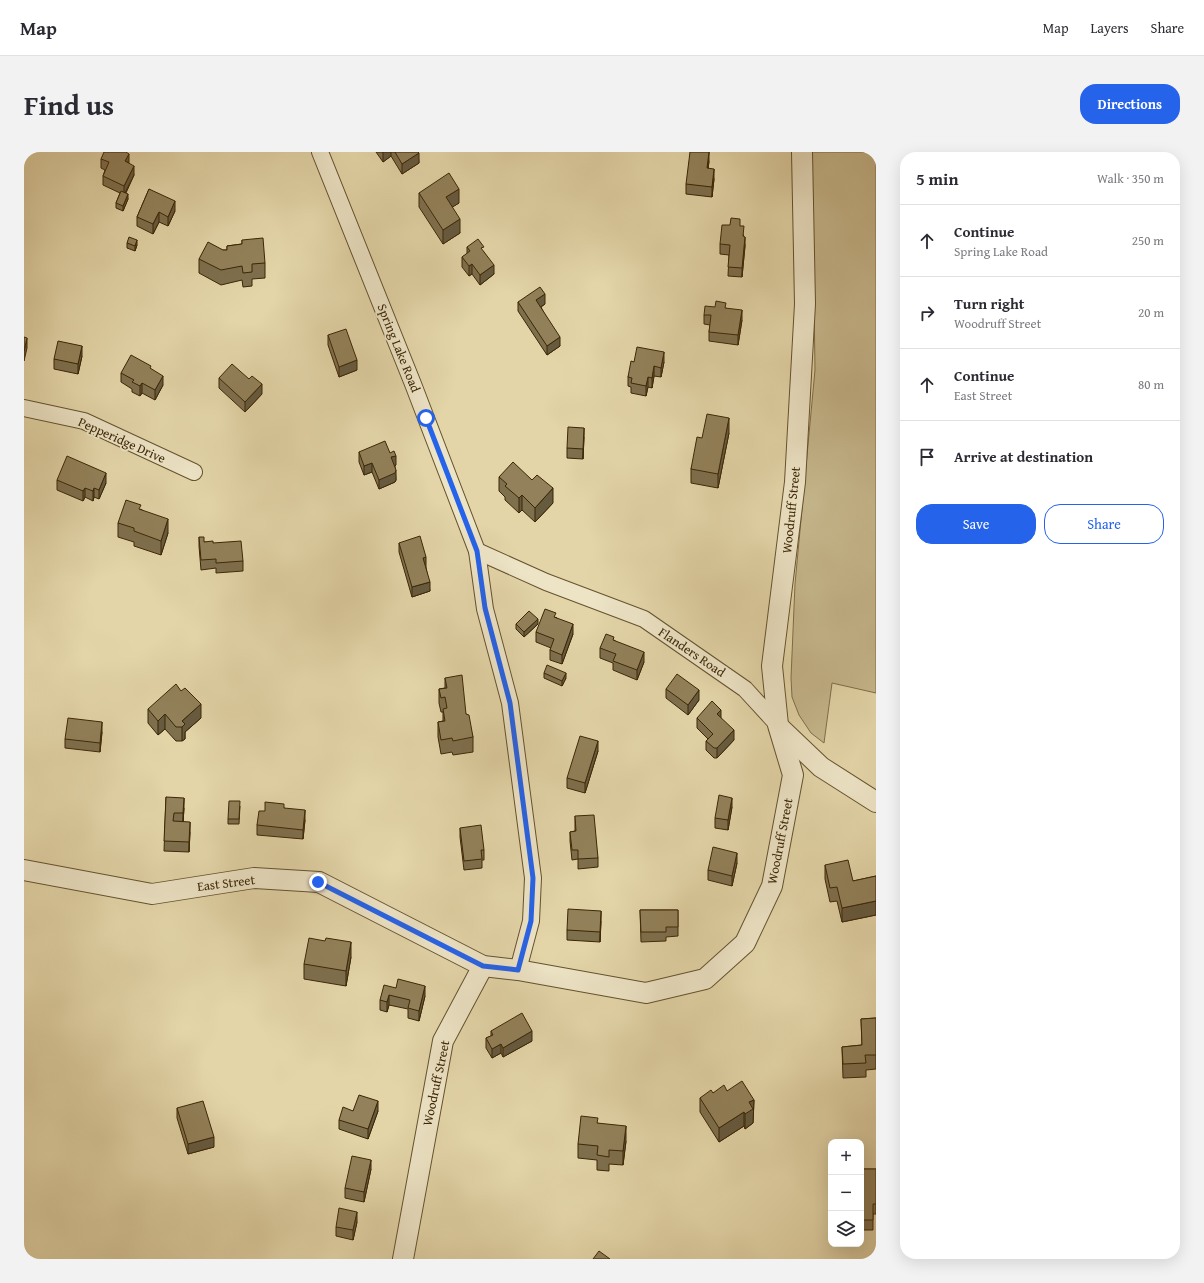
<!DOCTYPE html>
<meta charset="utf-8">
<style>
body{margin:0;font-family:"Gentium Book Plus",serif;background:#f2f2f3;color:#2b2b33}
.controls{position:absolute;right:12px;bottom:12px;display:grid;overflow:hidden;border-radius:8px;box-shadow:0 4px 16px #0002}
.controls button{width:36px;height:36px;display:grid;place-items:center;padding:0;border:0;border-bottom:1px solid #e1e1e2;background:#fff;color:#2b2b33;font:20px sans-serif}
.stop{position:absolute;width:12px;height:12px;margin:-9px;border:3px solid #2563eb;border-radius:50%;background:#fff}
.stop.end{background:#2563eb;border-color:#fff;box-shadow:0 1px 4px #0008}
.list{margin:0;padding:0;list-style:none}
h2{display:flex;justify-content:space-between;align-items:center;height:52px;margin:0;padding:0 16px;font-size:17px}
h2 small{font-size:13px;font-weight:400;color:#7c7c81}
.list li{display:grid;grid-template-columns:26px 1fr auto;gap:12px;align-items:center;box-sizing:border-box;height:72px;padding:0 16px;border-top:1px solid #e1e1e2}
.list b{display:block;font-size:15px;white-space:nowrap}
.list p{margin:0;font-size:13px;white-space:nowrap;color:#7c7c81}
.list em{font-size:13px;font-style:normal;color:#7c7c81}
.actions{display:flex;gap:8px;padding:12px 16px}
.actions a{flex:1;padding:9px 0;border:1px solid #2563eb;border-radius:16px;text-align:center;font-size:14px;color:#2563eb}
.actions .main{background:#2563eb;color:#fff}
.icon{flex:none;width:22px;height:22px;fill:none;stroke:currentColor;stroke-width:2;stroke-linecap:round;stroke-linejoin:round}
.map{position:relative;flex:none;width:852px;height:1107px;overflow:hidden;border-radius:16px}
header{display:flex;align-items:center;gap:24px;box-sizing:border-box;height:56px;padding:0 20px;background:#fff;border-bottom:1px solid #e1e1e2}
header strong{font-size:19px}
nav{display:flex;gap:22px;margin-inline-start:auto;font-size:14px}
.intro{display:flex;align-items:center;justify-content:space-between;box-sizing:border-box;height:96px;padding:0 24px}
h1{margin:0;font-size:28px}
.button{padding:10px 18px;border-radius:16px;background:#2563eb;color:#fff;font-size:14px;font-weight:700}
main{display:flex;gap:24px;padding:0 24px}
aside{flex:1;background:#fff;border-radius:16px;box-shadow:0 4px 16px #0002}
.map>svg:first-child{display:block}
.green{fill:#c6b78c;stroke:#806e49}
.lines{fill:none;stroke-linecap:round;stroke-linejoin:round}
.minor-casing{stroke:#65522e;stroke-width:18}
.tertiary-casing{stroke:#65522e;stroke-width:22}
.minor{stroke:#ede4c6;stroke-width:16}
.tertiary{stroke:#ede4c6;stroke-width:20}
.wall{fill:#7e6f4d;stroke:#3b2606}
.shaded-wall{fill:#665a3f;stroke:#3b2606}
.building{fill:#92815a;stroke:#3b2606}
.route{stroke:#2563eb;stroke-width:5}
.labels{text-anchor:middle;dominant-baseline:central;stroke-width:3.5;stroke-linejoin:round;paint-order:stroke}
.street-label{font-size:13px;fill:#3b2606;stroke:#ede4c6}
</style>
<header>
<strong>Map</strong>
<nav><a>Map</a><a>Layers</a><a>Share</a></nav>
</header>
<div class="intro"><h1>Find us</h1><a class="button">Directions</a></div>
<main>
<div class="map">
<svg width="852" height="1107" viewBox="0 0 852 1107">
<rect width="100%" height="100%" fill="#e3d5a8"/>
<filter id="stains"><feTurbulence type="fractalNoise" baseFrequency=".005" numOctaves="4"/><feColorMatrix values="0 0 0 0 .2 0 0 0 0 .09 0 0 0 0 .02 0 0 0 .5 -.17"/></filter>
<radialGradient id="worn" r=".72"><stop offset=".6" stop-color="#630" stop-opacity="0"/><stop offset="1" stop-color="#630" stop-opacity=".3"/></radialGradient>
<polygon class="green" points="788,0 852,0 852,541 808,531 800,591 787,581 775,563 768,545 767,526 771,432 791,218"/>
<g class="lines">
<g class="minor-casing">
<g id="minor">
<polyline points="296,0 389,232 453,399 461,457 486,551 509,726 507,769 494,818"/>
<polyline points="0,256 60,269 170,320"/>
<polyline points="453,399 522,430 620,467 721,537 754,573"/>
</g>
</g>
<g class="tertiary-casing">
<g id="tertiary">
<polyline points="755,575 797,615 852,650"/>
<polyline points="0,718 128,742 230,726 295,730 459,814 494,818 622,841 681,827 721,791 748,734 769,623 754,573 748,514 771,330 781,152 778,0"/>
<polyline points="379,1107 419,889 459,814"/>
</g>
</g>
<use href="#minor" class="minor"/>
<use href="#tertiary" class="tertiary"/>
</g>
<g class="wall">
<polygon points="352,0 394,0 395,11 378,22 367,4 359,10"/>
<polygon points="77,7 105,11 110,23 102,41 104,47 99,59 92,56 92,51 96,41 79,33 79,24 81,18 77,16"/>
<polygon points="685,9 684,17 690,27 688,45 662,42 662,32"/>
<polygon points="125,37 151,59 144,74 135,70 129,82 113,74 113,65"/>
<polygon points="395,41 435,51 428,55 436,81 419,92 395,55"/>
<polygon points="716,74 720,85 721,94 718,125 704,124 705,103 696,102 696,92"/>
<polygon points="218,88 241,111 241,126 228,127 228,134 219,135 218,128 197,133 175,121 175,107 199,98 203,98 203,94 218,92"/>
<polygon points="103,91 113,93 111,99 103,96"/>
<polygon points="443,95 460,100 470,122 456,133 448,122 445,124 438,115 438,105 443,102"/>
<polygon points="494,150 521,152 517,155 536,194 523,203 494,159"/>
<polygon points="702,156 718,168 714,193 685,189 685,180 686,173 680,172 680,163"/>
<polygon points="304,183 333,218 315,225 304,193"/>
<polygon points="58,204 54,222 30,217 30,207"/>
<polygon points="610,210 640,210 637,225 630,224 628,236 624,235 622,244 607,241 607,235 604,234 604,225"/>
<polygon points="127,217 139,233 131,248 118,241 116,244 108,240 108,237 97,230 97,221"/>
<polygon points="195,226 238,242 221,260 195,236"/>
<polygon points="705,281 694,336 667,331 667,317 678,286"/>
<polygon points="560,285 559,307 543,306 543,296"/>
<polygon points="335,300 372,313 371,314 372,328 371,330 355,337 348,320 340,323 335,310"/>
<polygon points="475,325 529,351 511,370 498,358 495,361 481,348 481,345 475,339"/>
<polygon points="33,328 82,331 75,347 70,345 69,349 61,345 59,349 33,338"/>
<polygon points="117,357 144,381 137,403 110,394 110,390 94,385 94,371"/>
<polygon points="175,385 180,390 189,391 219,409 219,419 192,421 192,416 177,418 175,394"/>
<polygon points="375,391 402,415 406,439 388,445 375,400"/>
<polygon points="532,465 549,482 538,512 526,508 526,498 527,496 512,490 512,480"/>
<polygon points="492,472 514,472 500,485 492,477"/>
<polygon points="590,488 620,510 613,528 589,518 589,511 576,506 576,496"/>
<polygon points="520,521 542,526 538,534 520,526"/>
<polygon points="421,526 442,562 449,585 449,600 429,603 428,600 417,602 414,585 414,570 419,569 419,560 417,560 415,551 415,537 421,536"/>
<polygon points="642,537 675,548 664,563 642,546"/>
<polygon points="124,557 177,566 161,580 161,587 158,589 152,589 141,577 134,583 124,571"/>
<polygon points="673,566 697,566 710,588 693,606 690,606 682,598 682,589 684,587 673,576"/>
<polygon points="78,580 76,600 41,596 41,587"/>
<polygon points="574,599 561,641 543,636 543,626"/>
<polygon points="142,645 160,656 159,670 166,680 165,700 140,699"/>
<polygon points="216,654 215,672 204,672 204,667"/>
<polygon points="708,655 704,678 691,676 691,666"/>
<polygon points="260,656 281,668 279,687 233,683 233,673 241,659"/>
<polygon points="551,664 574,706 574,715 554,717 554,707 548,708 546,689 546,680 551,679"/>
<polygon points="436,676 460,698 460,708 458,708 458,716 440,718 436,685"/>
<polygon points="713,711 708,734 684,728 684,718"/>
<polygon points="801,713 829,729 852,724 852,763 818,770 813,749 806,750 801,727"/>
<polygon points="616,758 654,758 654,784 642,785 642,789 617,790"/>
<polygon points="577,769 576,790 543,788 543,778"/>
<polygon points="327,805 322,834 280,827 280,812"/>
<polygon points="372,836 401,844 395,869 384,866 384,857 365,853 363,860 356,858 356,848"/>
<polygon points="852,866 852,917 842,918 842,925 819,926 818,895 838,893 837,867"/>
<polygon points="467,879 508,889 479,905 477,901 468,906 462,896 462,886 467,884"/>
<polygon points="703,939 730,948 729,971 721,977 720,974 695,990 676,960 676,946 689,941"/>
<polygon points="153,956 190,995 164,1002 153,966"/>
<polygon points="329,959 354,959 344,987 315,977 315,968"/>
<polygon points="574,971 602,989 599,1013 585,1012 585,1019 573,1018 573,1008 554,1006 554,992"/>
<polygon points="347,1017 340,1050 321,1046 321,1036"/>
<polygon points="837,1017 852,1017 852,1062 849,1062 849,1078 837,1078"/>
<polygon points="333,1070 329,1088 312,1084 312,1075"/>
</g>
<g class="shaded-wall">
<polygon points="359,0 367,0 367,4 359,10"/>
<polygon points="685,0 685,9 683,26 683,16"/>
<polygon points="395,1 395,11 378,22 378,12"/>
<polygon points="105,2 105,11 101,9"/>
<polygon points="110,14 110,23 100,43 100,34"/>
<polygon points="690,17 690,27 688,45 688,35"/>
<polygon points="435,37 435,51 422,59 422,45"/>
<polygon points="104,42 104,47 99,59 99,54"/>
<polygon points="151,49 151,59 144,74 144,65"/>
<polygon points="135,60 135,70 129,82 129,72"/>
<polygon points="436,67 436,81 419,92 419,78"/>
<polygon points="721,85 721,94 718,125 718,116"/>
<polygon points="113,88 113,93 111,99 111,94"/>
<polygon points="448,112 448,122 445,124 445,114"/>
<polygon points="470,113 470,122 456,133 456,123"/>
<polygon points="521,142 521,152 512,158 512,148"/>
<polygon points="718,158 718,168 714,193 714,183"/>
<polygon points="536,185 536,194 523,203 523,194"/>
<polygon points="3,186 3,196 0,209 0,199"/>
<polygon points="58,194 58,204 54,222 54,212"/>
<polygon points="640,200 640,210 637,225 637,216"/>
<polygon points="333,208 333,218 315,225 315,215"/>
<polygon points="630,214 630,224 628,236 628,226"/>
<polygon points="139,224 139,233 131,248 131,238"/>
<polygon points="624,225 624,235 622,244 622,234"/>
<polygon points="118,231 118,241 116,244 116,234"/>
<polygon points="238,232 238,242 221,260 221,250"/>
<polygon points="705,266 705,281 694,336 694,322"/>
<polygon points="560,276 560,285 559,307 559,297"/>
<polygon points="372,304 372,313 367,315 367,305"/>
<polygon points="348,311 348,320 340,323 340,314"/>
<polygon points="372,318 372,328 371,330 355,337 355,328"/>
<polygon points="82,321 82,331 75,347 75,338"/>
<polygon points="61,336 61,345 59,349 59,339"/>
<polygon points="70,336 70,345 69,349 69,339"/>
<polygon points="529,336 529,351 511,370 511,356"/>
<polygon points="498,343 498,358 495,361 495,346"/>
<polygon points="144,367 144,381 137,403 137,389"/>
<polygon points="402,405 402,415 399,415 399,406"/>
<polygon points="406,430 406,439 388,445 388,435"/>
<polygon points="514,467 514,472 500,485 500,480"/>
<polygon points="549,472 549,482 538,512 538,503"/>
<polygon points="620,500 620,510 613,528 613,518"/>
<polygon points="542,521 542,526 538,534 538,529"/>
<polygon points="675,538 675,548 664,563 664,553"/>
<polygon points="177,552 177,566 161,580 161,587 158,589 158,569"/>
<polygon points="697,558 697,568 693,562"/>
<polygon points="141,562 141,577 134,583 134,569"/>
<polygon points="78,570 78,580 76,600 76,591"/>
<polygon points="710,578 710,588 693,606 693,596"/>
<polygon points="574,589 574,599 561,641 561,631"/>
<polygon points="160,646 160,656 159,671 159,661"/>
<polygon points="708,646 708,655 704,678 704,668"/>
<polygon points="281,658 281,668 279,687 279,678"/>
<polygon points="166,670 166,680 165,700 165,690"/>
<polygon points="713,701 713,711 708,734 708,724"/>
<polygon points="852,749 852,763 818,770 818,756"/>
<polygon points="577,759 577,769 576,790 576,780"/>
<polygon points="327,790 327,805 322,834 322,819"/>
<polygon points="401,834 401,844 395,869 395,859"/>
<polygon points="365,843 365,853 363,860 363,850"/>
<polygon points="508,879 508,889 479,905 479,896"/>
<polygon points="477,892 477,901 468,906 468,897"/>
<polygon points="730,948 729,971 721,977 721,962 725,950"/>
<polygon points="354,949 354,959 344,987 344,977"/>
<polygon points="720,960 720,974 695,990 695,976"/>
<polygon points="602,974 602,989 599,1013 599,999"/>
<polygon points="190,985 190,995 164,1002 164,992"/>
<polygon points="347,1008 347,1017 340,1050 340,1040"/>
<polygon points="333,1060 333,1070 329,1088 329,1078"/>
</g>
<g class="building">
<polygon points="80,0 102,0 105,2 101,9 110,14 100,34 79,24 85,10 77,7"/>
<polygon points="371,0 394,0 395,1 378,12"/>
<polygon points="666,0 685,0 683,16 690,17 688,35 662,32"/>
<polygon points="425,21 435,37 422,45 436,67 419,78 395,41"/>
<polygon points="125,37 151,49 144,65 135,60 129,72 113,65"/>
<polygon points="97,39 104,42 99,54 92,51"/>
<polygon points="707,66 716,67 716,74 720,74 719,84 721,85 718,116 704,115 706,93 696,92 698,73 706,73"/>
<polygon points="105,85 113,88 111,94 103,91"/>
<polygon points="239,86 241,111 228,112 228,120 219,121 218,114 197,118 175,107 184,90 199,98 203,98 203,94 218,92 218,88"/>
<polygon points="454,87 460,95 457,96 470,113 456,123 448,112 445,114 438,105 446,99 443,95"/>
<polygon points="516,135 521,142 512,148 536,185 523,194 494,150"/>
<polygon points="692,149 702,151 701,156 718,158 714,183 685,180 687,163 680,163 681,154 691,155"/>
<polygon points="322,177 333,208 315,215 304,183"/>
<polygon points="0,185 3,186 0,199"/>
<polygon points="34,189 58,194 54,212 30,207"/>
<polygon points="613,195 640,200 637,216 630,214 628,226 624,225 622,234 607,231 608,226 604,225 607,209 610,210"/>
<polygon points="107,203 127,214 126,216 139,224 131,238 118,231 116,234 108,230 110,228 97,221"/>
<polygon points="208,212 225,227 228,224 238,232 221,250 195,226"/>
<polygon points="683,262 705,266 694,322 667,317 673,285 678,286"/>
<polygon points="544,275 560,276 559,297 543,296"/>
<polygon points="361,289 366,301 370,299 372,304 367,305 372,318 371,321 355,328 348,311 340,314 335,300"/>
<polygon points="43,304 82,321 75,338 70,336 69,339 61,336 59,339 33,328"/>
<polygon points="489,310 508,328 513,323 529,336 511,356 498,343 495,346 481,334 483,332 475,325"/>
<polygon points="102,348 117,353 115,357 144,367 137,389 110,379 110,376 94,371"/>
<polygon points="396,384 402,405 399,406 406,430 388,435 375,391"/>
<polygon points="175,385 180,385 180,390 189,389 189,391 217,389 219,409 192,411 192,407 177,408"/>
<polygon points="521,457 532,461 530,465 549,472 538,503 526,498 530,487 512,480"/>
<polygon points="505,459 514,467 500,480 492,472"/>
<polygon points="582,482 590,485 589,488 620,500 613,518 589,509 592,502 576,496"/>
<polygon points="523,513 542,521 538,529 520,521"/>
<polygon points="653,522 675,538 664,553 642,537"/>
<polygon points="438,523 442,562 445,563 449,585 429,589 428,586 417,588 414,570 421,569 419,557 423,556 421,545 417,546 415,537 423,536 421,526"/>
<polygon points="152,532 157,539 161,536 177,552 158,569 161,572 158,575 152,575 141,562 134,569 124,557"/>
<polygon points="688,549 697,558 693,562 710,578 693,596 690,596 682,589 689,582 673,566"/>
<polygon points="44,566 78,570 76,591 41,587"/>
<polygon points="556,584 574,589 561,631 543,626"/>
<polygon points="695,643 708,646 704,668 691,666"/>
<polygon points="142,645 160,646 159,661 150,661 149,669 166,670 165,690 140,689"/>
<polygon points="205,649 216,649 215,667 204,667"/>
<polygon points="241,650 260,652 260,656 281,658 279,678 233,673 235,659 241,659"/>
<polygon points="570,663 574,706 554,707 554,698 548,698 546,680 552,679 551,664"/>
<polygon points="457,673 460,698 457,698 458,707 440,709 436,676"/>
<polygon points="689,695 713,701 708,724 684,718"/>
<polygon points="824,708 829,729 852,724 852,749 818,756 813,735 806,736 801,713"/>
<polygon points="544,757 577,759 576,780 543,778"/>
<polygon points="616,758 654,758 654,775 642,775 642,780 617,780"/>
<polygon points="285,786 301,789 302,786 327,790 322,819 280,812"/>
<polygon points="374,827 401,834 395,859 384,856 386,848 365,843 363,850 356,848 360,833 372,836"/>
<polygon points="498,861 508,879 479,896 477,892 468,897 462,886 469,883 467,879"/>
<polygon points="852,866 852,903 841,903 842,911 819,912 818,895 838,893 837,867"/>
<polygon points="718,929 730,948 725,950 729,957 721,962 720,960 695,976 676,946 687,938 689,941 700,933 703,939"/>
<polygon points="335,943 354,949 344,977 315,968 319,955 329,959"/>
<polygon points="179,949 190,985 164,992 153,956"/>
<polygon points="557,964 574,966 573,971 602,974 599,999 585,998 585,1005 573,1003 574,994 554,992"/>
<polygon points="328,1004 347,1008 340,1040 321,1036"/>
<polygon points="837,1017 852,1017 852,1052 849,1052 849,1068 837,1068"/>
<polygon points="315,1056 333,1060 329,1078 312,1075"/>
<polygon points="575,1099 586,1107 569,1107"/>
</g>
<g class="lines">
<polyline class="route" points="294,730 459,814 494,818 507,769 509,726 486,551 461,456 453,399 402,266"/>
</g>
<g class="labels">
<g class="street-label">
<text transform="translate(375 196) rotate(68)">Spring Lake Road</text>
<text transform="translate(98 288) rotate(24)">Pepperidge Drive</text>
<text transform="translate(767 358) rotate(-84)">Woodruff Street</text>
<text transform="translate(668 500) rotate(34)">Flanders Road</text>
<text transform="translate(756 689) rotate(-79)">Woodruff Street</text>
<text transform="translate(202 731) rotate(-7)">East Street</text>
<text transform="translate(412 931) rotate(-78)">Woodruff Street</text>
</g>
</g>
<rect width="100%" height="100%" filter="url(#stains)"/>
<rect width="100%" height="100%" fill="url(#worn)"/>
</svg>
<div class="controls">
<button>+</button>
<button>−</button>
<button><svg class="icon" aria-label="layers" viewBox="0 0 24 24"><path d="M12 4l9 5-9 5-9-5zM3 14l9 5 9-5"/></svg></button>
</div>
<div class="stop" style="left:402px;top:266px"></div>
<div class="stop end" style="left:294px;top:730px"></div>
</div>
<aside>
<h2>5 min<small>Walk · 350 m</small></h2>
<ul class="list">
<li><svg class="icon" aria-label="ahead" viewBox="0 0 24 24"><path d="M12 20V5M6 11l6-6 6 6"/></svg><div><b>Continue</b><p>Spring Lake Road</p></div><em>250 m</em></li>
<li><svg class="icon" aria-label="right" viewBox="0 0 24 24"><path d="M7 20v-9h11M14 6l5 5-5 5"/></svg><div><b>Turn right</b><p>Woodruff Street</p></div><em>20 m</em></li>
<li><svg class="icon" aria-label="ahead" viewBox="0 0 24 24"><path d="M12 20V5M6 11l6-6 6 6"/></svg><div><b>Continue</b><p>East Street</p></div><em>80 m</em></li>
<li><svg class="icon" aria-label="arrive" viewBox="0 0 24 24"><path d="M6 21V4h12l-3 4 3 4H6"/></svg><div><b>Arrive at destination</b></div></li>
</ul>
<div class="actions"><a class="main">Save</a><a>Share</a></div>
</aside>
</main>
